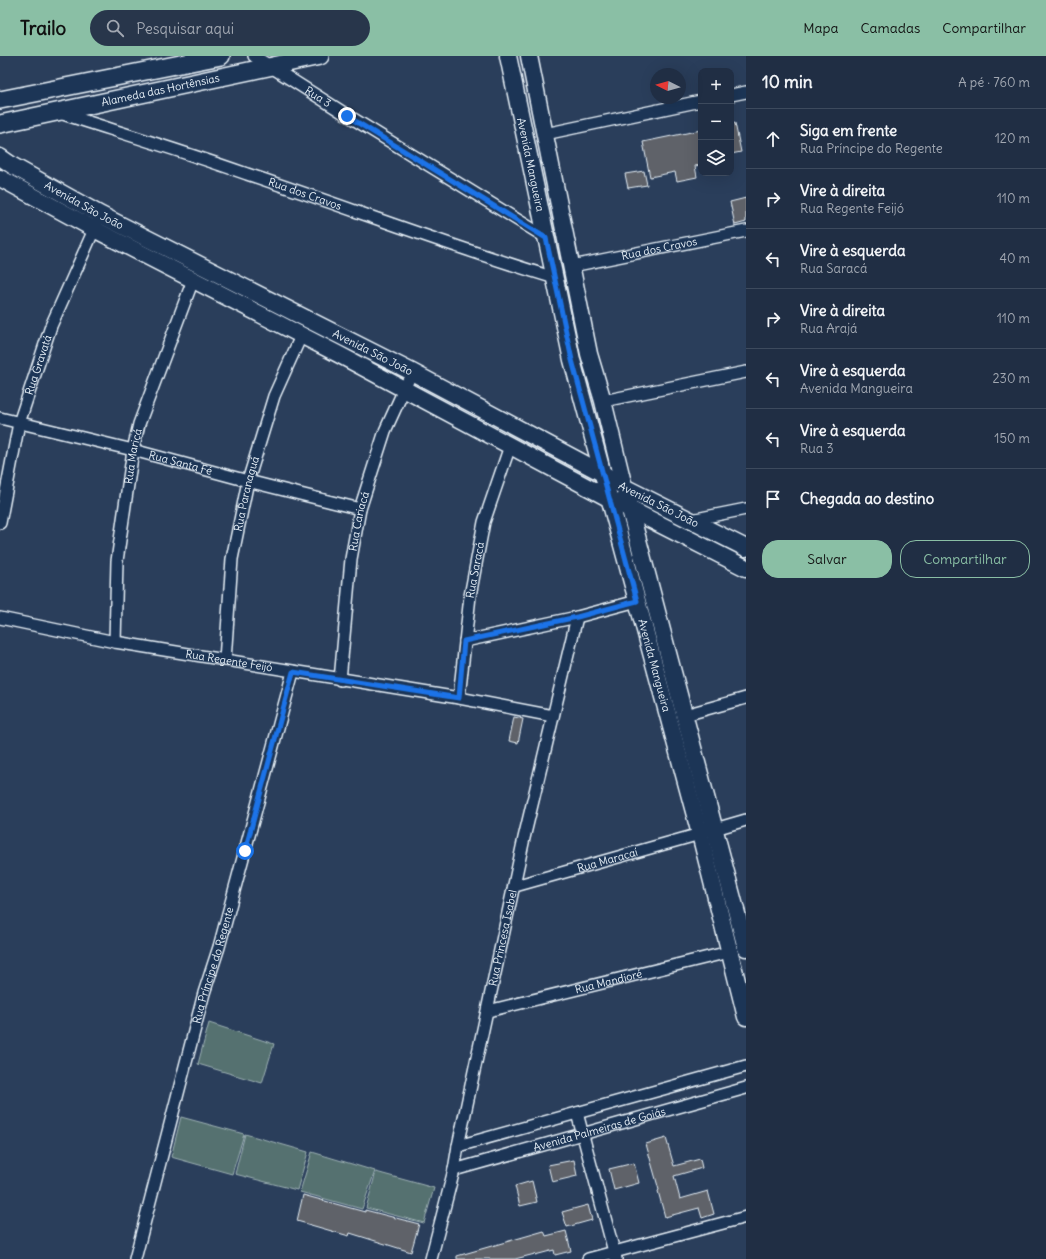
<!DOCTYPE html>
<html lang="pt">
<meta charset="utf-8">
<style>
body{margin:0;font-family:Delius,sans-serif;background:#28364b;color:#f1f3f6}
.controls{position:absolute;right:12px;top:12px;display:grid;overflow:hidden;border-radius:8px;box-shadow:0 4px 16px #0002}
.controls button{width:36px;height:36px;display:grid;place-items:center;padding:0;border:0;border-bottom:1px solid #3d4a5d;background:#202e44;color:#f1f3f6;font:20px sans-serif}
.compass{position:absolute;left:650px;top:12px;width:36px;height:36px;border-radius:50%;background:#202e44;box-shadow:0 4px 16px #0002;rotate:275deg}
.stop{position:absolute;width:12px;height:12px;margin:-9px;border:3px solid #1a73e8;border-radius:50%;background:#fff}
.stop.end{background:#1a73e8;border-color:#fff;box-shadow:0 1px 4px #0008}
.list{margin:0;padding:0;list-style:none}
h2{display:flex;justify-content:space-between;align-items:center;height:52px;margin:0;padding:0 16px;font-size:17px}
h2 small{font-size:13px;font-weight:400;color:#a2a8b2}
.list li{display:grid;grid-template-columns:26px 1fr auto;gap:12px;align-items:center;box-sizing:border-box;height:60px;padding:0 16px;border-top:1px solid #3d4a5d}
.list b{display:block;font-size:15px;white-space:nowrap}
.list p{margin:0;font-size:13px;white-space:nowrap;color:#a2a8b2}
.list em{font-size:13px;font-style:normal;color:#a2a8b2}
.actions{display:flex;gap:8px;padding:12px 16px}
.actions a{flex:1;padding:9px 0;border:1px solid #8abfa5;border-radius:16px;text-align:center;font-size:14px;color:#8abfa5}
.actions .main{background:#8abfa5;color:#111}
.icon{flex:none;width:22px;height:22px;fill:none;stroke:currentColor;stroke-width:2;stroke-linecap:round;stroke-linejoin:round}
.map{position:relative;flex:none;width:746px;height:1203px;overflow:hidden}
header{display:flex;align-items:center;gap:24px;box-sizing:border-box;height:56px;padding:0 20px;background:#8abfa5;color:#111}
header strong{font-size:19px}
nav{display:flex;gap:22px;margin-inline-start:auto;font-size:14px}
.search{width:280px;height:36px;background:#28364b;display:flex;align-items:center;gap:10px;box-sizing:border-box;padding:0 14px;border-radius:22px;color:#a2a8b2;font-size:15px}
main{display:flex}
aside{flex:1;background:#202e44}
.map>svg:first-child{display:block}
.green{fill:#54716f;stroke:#9eb1b4}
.building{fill:#5e6269;stroke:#e8f1f8}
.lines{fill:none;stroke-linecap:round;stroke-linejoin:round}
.street-casing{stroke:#e8f1f8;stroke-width:14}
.secondary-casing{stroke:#e8f1f8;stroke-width:19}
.primary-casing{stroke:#e8f1f8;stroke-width:20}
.street{stroke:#1d3557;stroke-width:11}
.secondary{stroke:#1d3557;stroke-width:16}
.primary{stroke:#1d3557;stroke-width:17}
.route{stroke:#1a73e8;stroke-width:5}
.labels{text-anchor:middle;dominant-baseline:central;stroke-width:4;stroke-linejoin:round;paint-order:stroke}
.street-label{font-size:11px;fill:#e8f1f8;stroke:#1d3557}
</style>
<header>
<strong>Trailo</strong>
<div class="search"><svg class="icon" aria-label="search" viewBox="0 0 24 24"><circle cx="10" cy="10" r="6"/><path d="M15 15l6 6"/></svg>Pesquisar aqui</div>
<nav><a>Mapa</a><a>Camadas</a><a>Compartilhar</a></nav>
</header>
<main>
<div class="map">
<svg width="746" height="1203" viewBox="0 0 746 1203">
<rect width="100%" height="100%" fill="#2a3e5b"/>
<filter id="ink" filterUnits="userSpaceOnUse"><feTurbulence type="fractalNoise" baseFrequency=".025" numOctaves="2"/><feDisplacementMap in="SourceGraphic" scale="8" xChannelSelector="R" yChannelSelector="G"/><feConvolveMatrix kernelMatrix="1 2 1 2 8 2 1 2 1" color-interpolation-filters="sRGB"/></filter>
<g filter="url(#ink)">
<g class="green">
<polygon points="209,967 274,988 262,1027 198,1008"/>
<polygon points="181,1061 244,1078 232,1118 171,1101"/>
<polygon points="245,1078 308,1096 297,1134 235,1118"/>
<polygon points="312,1096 375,1115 362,1153 300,1136"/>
<polygon points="376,1116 434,1132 424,1167 366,1152"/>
</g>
<g class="building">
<polygon points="735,67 741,96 731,98 731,68"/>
<polygon points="701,74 701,109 695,110 697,121 677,125 675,116 650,121 643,86"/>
<polygon points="644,115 647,129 628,132 625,118"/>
<polygon points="746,142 746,166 735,169 730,146"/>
<polygon points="514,661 523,663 518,687 509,685"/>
<polygon points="666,1082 674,1110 700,1103 702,1112 674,1120 680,1143 708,1135 714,1158 702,1162 699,1152 665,1161 658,1135 659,1134 646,1088"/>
<polygon points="574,1104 577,1120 552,1126 548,1109"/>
<polygon points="634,1107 639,1127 614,1134 609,1113"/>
<polygon points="532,1125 537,1146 520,1150 515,1130"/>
<polygon points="303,1139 365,1156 365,1154 419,1168 411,1196 350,1177 349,1180 297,1165"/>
<polygon points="588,1149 592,1164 567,1171 562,1156"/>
<polygon points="544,1175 546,1180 566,1175 571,1195 555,1199 554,1194 535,1199 535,1198 515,1203 457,1203 457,1200"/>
</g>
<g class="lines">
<g class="street-casing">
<g id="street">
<path id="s1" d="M254,0L347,59L547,182"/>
<polyline points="731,39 746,36"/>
<path id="s2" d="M60,57C122,77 185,96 247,118C350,152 451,191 555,222"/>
<polyline points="545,78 701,45"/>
<path id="s3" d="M572,210L746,175"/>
<polyline points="603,345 746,316"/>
<path id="s4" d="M0,362L133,394L248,425L360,453"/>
<polyline points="691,464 746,453"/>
<path id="s5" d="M0,467L19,367L51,270L97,167"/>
<path id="s6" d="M0,562L115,586L459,642L553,660"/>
<polyline points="465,585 577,561 637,545"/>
<path id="s7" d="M115,586L117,505L133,394L139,368L193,224"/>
<path id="s8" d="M225,604L232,503L248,425L274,340L301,280"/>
<path id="s9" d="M340,624L351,503L360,453L385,375L412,316"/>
<path id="s10" d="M459,642L470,540L484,466L510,390"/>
<polyline points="685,659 746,642"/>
<polyline points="715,773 746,764"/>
<path id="s11" d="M515,830L700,778"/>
<path id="s12" d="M488,955L729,896"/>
<polyline points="577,1057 616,1203"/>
<polyline points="458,1090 746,1010"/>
<path id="s13" d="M454,1114L746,1032"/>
<path id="s14" d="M135,1203L204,937L219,891L293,616"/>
<path id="s15" d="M431,1203L454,1114L458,1090L524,782L577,561"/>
<polyline points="588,1203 746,1161"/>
</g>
</g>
<g class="secondary-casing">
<g id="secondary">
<path id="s16" d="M508,0L572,304L700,778L746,961"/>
<polyline points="529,0 589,298 603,345 624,431 746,892"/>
<path id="s17" d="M0,101L13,110L101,159L412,316L602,417L624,431L746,492"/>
<polyline points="0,122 94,173 338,298 608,442 746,512"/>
</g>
</g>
<g class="primary-casing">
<g id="primary">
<polyline points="0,44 221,0"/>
<path id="s18" d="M0,68L320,0"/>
</g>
</g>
<use href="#street" class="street"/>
<use href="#secondary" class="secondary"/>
<use href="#primary" class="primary"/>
</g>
</g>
<g class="lines" filter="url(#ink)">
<polyline class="route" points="245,795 293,616 459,642 464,585 577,561 637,545 572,304 546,182 347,60"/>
</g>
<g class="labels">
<g class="street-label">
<text stroke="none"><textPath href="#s18" startOffset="164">Alameda das Hortênsias</textPath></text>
<text stroke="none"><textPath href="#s1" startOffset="76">Rua 3</textPath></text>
<text stroke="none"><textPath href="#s16" startOffset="111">Avenida Mangueira</textPath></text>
<text stroke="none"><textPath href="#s2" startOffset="258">Rua dos Cravos</textPath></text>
<text stroke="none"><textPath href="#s17" startOffset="97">Avenida São João</textPath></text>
<text stroke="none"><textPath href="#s3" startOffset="89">Rua dos Cravos</textPath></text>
<text stroke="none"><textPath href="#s17" startOffset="421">Avenida São João</textPath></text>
<text stroke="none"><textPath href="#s5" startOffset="163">Rua Gravatá</textPath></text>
<text stroke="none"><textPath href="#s7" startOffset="187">Rua Maricá</textPath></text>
<text stroke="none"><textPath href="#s4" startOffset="186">Rua Santa Fé</textPath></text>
<text stroke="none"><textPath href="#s8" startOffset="168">Rua Paranaguá</textPath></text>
<text stroke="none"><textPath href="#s17" startOffset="745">Avenida São João</textPath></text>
<text stroke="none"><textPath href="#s9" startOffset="160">Rua Cariacá</textPath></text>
<text stroke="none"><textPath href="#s10" startOffset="129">Rua Saracá</textPath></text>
<text stroke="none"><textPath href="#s6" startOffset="233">Rua Regente Feijó</textPath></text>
<text stroke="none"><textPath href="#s16" startOffset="627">Avenida Mangueira</textPath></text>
<text stroke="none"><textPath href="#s11" startOffset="96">Rua Maracaí</textPath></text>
<text stroke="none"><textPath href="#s15" startOffset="329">Rua Princesa Isabel</textPath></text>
<text stroke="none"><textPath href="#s14" startOffset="304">Rua Príncipe do Regente</textPath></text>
<text stroke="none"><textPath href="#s12" startOffset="124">Rua Mandioré</textPath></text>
<text stroke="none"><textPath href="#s13" startOffset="151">Avenida Palmeiras de Goiás</textPath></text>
</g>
</g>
</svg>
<div class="controls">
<button>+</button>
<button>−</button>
<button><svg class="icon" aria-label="layers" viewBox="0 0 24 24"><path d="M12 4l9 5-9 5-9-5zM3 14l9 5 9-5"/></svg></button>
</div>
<svg class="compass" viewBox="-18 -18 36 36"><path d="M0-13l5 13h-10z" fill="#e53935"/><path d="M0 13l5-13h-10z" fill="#a2a8b2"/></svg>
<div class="stop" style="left:245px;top:795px"></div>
<div class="stop end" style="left:347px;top:60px"></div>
</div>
<aside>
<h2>10 min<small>A pé · 760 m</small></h2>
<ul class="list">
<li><svg class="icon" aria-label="ahead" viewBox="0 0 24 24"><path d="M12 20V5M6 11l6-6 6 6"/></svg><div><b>Siga em frente</b><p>Rua Príncipe do Regente</p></div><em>120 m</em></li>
<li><svg class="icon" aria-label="right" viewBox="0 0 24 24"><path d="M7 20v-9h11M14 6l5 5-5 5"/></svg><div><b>Vire à direita</b><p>Rua Regente Feijó</p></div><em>110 m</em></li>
<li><svg class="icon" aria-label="left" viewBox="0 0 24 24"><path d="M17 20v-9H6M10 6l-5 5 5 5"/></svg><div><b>Vire à esquerda</b><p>Rua Saracá</p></div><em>40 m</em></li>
<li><svg class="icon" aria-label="right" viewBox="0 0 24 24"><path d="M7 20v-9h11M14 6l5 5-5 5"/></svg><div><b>Vire à direita</b><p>Rua Arajá</p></div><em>110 m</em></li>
<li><svg class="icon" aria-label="left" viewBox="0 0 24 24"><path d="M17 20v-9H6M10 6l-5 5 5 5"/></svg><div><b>Vire à esquerda</b><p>Avenida Mangueira</p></div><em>230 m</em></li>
<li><svg class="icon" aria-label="left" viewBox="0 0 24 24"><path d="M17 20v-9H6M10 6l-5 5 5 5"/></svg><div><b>Vire à esquerda</b><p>Rua 3</p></div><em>150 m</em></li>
<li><svg class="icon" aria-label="arrive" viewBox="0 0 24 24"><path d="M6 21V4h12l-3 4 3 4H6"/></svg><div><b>Chegada ao destino</b></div></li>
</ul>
<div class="actions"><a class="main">Salvar</a><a>Compartilhar</a></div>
</aside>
</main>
